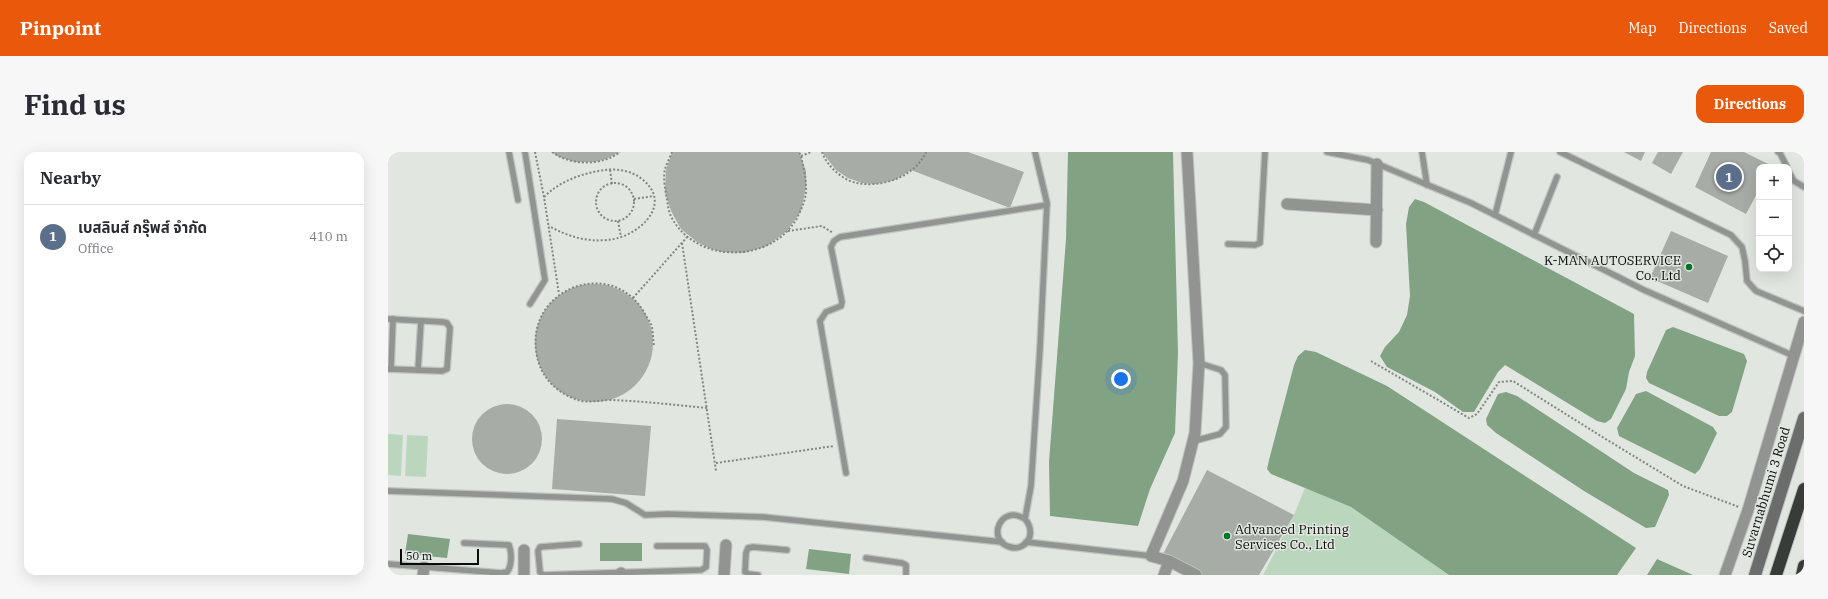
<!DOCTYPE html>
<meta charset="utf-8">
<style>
body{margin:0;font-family:"IBM Plex Serif","Noto Sans Thai",serif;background:#f7f7f7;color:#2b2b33}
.controls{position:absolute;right:12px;top:12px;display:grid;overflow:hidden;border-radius:8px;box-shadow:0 4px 16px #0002}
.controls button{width:36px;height:36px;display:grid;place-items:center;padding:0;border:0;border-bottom:1px solid #e1e1e2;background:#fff;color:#2b2b33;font:20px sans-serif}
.scale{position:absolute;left:12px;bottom:10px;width:79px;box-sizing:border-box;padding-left:4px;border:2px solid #0a0c0a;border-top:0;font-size:11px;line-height:14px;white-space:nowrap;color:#0a0c0a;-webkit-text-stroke:3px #e1e6e1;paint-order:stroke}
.you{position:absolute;left:733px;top:227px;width:14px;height:14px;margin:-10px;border:3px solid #fff;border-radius:50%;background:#1a73e8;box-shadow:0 0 0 6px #1a73e833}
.badge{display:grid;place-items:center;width:26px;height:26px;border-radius:50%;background:#ea580c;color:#fff;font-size:13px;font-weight:700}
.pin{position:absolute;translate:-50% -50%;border:2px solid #fff;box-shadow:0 1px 4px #0006}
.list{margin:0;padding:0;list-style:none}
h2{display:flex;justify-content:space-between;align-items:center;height:52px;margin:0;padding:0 16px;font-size:17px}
h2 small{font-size:13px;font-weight:400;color:#7c7c81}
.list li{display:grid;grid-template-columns:26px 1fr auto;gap:12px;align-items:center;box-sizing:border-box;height:64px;padding:0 16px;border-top:1px solid #e1e1e2}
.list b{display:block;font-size:15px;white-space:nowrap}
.list p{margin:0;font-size:13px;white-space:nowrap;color:#7c7c81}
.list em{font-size:13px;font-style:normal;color:#7c7c81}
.icon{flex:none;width:22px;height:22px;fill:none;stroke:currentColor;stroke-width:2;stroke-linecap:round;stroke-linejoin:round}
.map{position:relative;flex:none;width:1416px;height:423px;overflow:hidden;border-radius:12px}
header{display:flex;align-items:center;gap:24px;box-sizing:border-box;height:56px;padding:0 20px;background:#ea580c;color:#fff}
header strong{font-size:19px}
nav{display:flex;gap:22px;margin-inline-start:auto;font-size:14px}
.intro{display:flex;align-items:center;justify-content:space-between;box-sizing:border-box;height:96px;padding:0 24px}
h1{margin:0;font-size:28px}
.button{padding:10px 18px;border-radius:12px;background:#ea580c;color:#fff;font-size:14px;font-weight:700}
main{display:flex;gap:24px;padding:0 24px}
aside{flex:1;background:#fff;border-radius:12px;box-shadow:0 4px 16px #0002}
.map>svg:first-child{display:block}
.green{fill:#bad6bc}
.water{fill:#82a284}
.building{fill:#a7aca7}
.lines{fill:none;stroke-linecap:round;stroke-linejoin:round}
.lane-casing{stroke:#bfc3bf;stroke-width:8}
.street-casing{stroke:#bfc3bf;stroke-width:13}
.secondary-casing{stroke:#bfc3bf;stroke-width:14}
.highway-casing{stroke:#bfc3bf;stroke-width:14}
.path{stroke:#828682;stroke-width:2;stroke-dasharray:2 2;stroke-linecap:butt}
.lane{stroke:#929492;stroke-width:5.5}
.street{stroke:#929492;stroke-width:11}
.secondary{stroke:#6a6d6b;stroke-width:12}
.highway{stroke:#383c38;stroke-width:12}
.poi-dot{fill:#027327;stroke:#e1e6e1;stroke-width:1.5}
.labels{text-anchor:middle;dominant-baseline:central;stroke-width:3;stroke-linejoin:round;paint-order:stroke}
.poi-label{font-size:13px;fill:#0a0c0a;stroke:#e1e6e1;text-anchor:end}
.street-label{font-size:13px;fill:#0a0c0a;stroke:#e1e6e1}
</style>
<header>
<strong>Pinpoint</strong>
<nav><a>Map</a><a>Directions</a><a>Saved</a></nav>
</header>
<div class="intro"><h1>Find us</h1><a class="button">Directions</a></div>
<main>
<aside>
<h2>Nearby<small></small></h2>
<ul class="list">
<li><span class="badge" style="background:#5c6f8a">1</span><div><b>เบสลินส์ กรุ๊พส์ จำกัด</b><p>Office</p></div><em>410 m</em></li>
</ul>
</aside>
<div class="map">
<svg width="1416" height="423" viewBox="0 0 1416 423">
<rect width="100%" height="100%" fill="#e1e6e1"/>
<g class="green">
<polygon points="0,282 15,283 13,324 0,323"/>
<polygon points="19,283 40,284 38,325 17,324"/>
<polygon points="917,336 963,355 1061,423 875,423 906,363"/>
</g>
<g class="water">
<polygon points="680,0 785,0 790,201 787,281 762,337 750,374 662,364 661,310 678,87"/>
<polygon points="1027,47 1036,50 1246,162 1247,204 1241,220 1238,237 1223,267 1217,271 1209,269 1117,213 1110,220 1086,260 1075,260 1047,240 999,215 992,204 997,195 1011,180 1019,163 1022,144 1018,72 1021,55"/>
<polygon points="1285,175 1356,202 1359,209 1344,260 1339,264 1331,264 1261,231 1258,226 1259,220 1278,178"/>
<polygon points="917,198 928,200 999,234 1248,396 1229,423 1061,423 963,355 883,322 879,317 881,308 906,213 910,204"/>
<polygon points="1258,239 1325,275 1329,281 1312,317 1307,322 1231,284 1229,276 1248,242"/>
<polygon points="1118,240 1129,244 1246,321 1280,338 1281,343 1267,375 1258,376 1196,339 1108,281 1099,273 1098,267 1110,242"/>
<polygon points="20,382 62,387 59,406 17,402"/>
<rect x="212" y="391" width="42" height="18"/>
<polygon points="421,397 463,402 461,422 418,417"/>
<polygon points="1269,407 1305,423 1259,423"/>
</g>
<g class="building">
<polygon points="164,0 232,0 218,7 206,10 187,10 169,4"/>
<polygon points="284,0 411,0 418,19 418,35 413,59 399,79 379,94 356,101 333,100 321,96 309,90 293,77 283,59 277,40 278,18"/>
<polygon points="434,0 580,0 636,20 622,56 523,18 507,28 488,32 474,31 460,26 448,18"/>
<polygon points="1236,0 1257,0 1253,9"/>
<polygon points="1270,0 1295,0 1283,22 1264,11"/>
<polygon points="1323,0 1356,0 1384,14 1371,15 1371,38 1358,62 1307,35"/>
<polygon points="1283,79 1340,104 1320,151 1262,126"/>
<circle cx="206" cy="191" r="59"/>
<circle cx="119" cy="287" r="35"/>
<polygon points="169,267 263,274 257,344 164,337"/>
<polygon points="819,318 906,363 871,423 815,423 774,404"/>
</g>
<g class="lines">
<g class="lane-casing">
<g id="lane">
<polyline points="121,0 130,48"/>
<polyline points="137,0 157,128 142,152"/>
<polyline points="939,0 980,8 1083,51 1256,138 1406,204"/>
<polyline points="1034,0 1039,33"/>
<polyline points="1172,0 1343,83 1354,95 1357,109 1359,129 1368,139 1416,159"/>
<polyline points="1390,0 1392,1 1399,15"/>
<polyline points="1401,20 1406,29 1416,35"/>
<polyline points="1107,63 1123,0"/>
<polyline points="1146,83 1169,25"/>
<polyline points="840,92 867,93 872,91 877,0"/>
<polyline points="0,167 55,170 59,171 62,176 59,217 54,219 0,217"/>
<polyline points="3,217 5,167"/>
<polyline points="30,218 33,169"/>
<polyline points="806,289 832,282 838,275 837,223 833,218 811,211"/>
<polyline points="458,321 432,169 438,160 453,154 454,150 443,95 446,89 452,85 659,53"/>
<polyline points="0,339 224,347 238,351 257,363 279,362 375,365 614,390"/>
<path d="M637,367C612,351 598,389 622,395C626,396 631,396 634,394C645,388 644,375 637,367L643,334L652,196L659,51L647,0"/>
<polyline points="638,390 763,404"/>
<polyline points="191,392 152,395 150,399 152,420 155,423 313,418 318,415 319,398 317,394 269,394"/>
<polyline points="478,406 514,411 518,413 518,423"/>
<path d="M0,412L113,421L119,420C124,414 124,401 121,393L76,391"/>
<polyline points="370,423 361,422 357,420 358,401 360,396 365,395 399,398"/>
</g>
</g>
<g class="street-casing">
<g id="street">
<polyline points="799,0 811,211 807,281 795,329 763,404 781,409 808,423"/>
<polyline points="899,52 989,58"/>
<polyline points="988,90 989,12"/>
<polyline points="136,398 136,423"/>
<polyline points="35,423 36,415"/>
<polyline points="233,423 233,421"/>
<polyline points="336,423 338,393"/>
<polyline points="776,423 781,409"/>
<polyline points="1337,423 1360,358 1416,170"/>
</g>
</g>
<g class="secondary-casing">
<polyline id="secondary" points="1367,423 1416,266"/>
</g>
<g class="highway-casing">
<g id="highway">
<polyline points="1388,423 1416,337"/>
<polyline points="1414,423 1416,414"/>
</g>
</g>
<g class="path">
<polyline points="147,0 156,45 171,142"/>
<path d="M164,0C183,14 214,14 232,0"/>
<path d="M284,0C282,5 279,11 277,17C275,25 277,38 279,47C280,52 280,57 282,62C304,112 383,113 409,66C414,56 419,45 418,34C418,24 415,14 413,4L411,0"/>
<path d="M434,0C439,14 454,28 469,31C494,36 527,25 538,0"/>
<polyline points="413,4 423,0"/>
<polyline points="222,18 224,32"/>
<circle cx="227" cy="50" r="19"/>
<path d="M156,45C171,30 190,23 210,19C225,16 241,17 254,27C287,53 249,86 219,88C197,90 179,84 161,74"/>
<polyline points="246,47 266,44"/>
<polyline points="230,69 233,85"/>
<polyline points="400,79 434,74 445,81"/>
<polyline points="294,91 328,319"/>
<polyline points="245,146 300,84"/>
<path d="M266,193C265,187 265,181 264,175C263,170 259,166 257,162C225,103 135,136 149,204C153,225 168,240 187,247C199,252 210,248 223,248C255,249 287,253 319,256"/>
<polyline points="983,209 1081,266 1089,262 1111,230 1125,229 1216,286 1295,334 1351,355"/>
<polyline points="328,311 446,294"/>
</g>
<use href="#lane" class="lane"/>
<use href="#street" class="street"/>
<use href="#secondary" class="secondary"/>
<use href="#highway" class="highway"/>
</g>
<g class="poi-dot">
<circle cx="1301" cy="115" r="4"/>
<circle cx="839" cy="384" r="4"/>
</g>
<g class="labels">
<g class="poi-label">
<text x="1293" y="108">K-MAN AUTOSERVICE<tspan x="1293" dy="15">Co., Ltd</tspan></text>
<text x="847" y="377" text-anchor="start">Advanced Printing<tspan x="847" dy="15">Services Co., Ltd</tspan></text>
</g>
<g class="street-label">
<text transform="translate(1378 340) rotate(-73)">Suvarnabhumi 3 Road</text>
</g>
</g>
</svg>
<div class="controls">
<button>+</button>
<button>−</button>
<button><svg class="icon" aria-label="locate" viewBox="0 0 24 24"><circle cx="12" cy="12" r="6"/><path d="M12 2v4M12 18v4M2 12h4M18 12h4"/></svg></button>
</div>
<div class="scale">50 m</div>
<div class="you"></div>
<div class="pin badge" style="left:1341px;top:25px;background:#5c6f8a">1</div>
</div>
</main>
